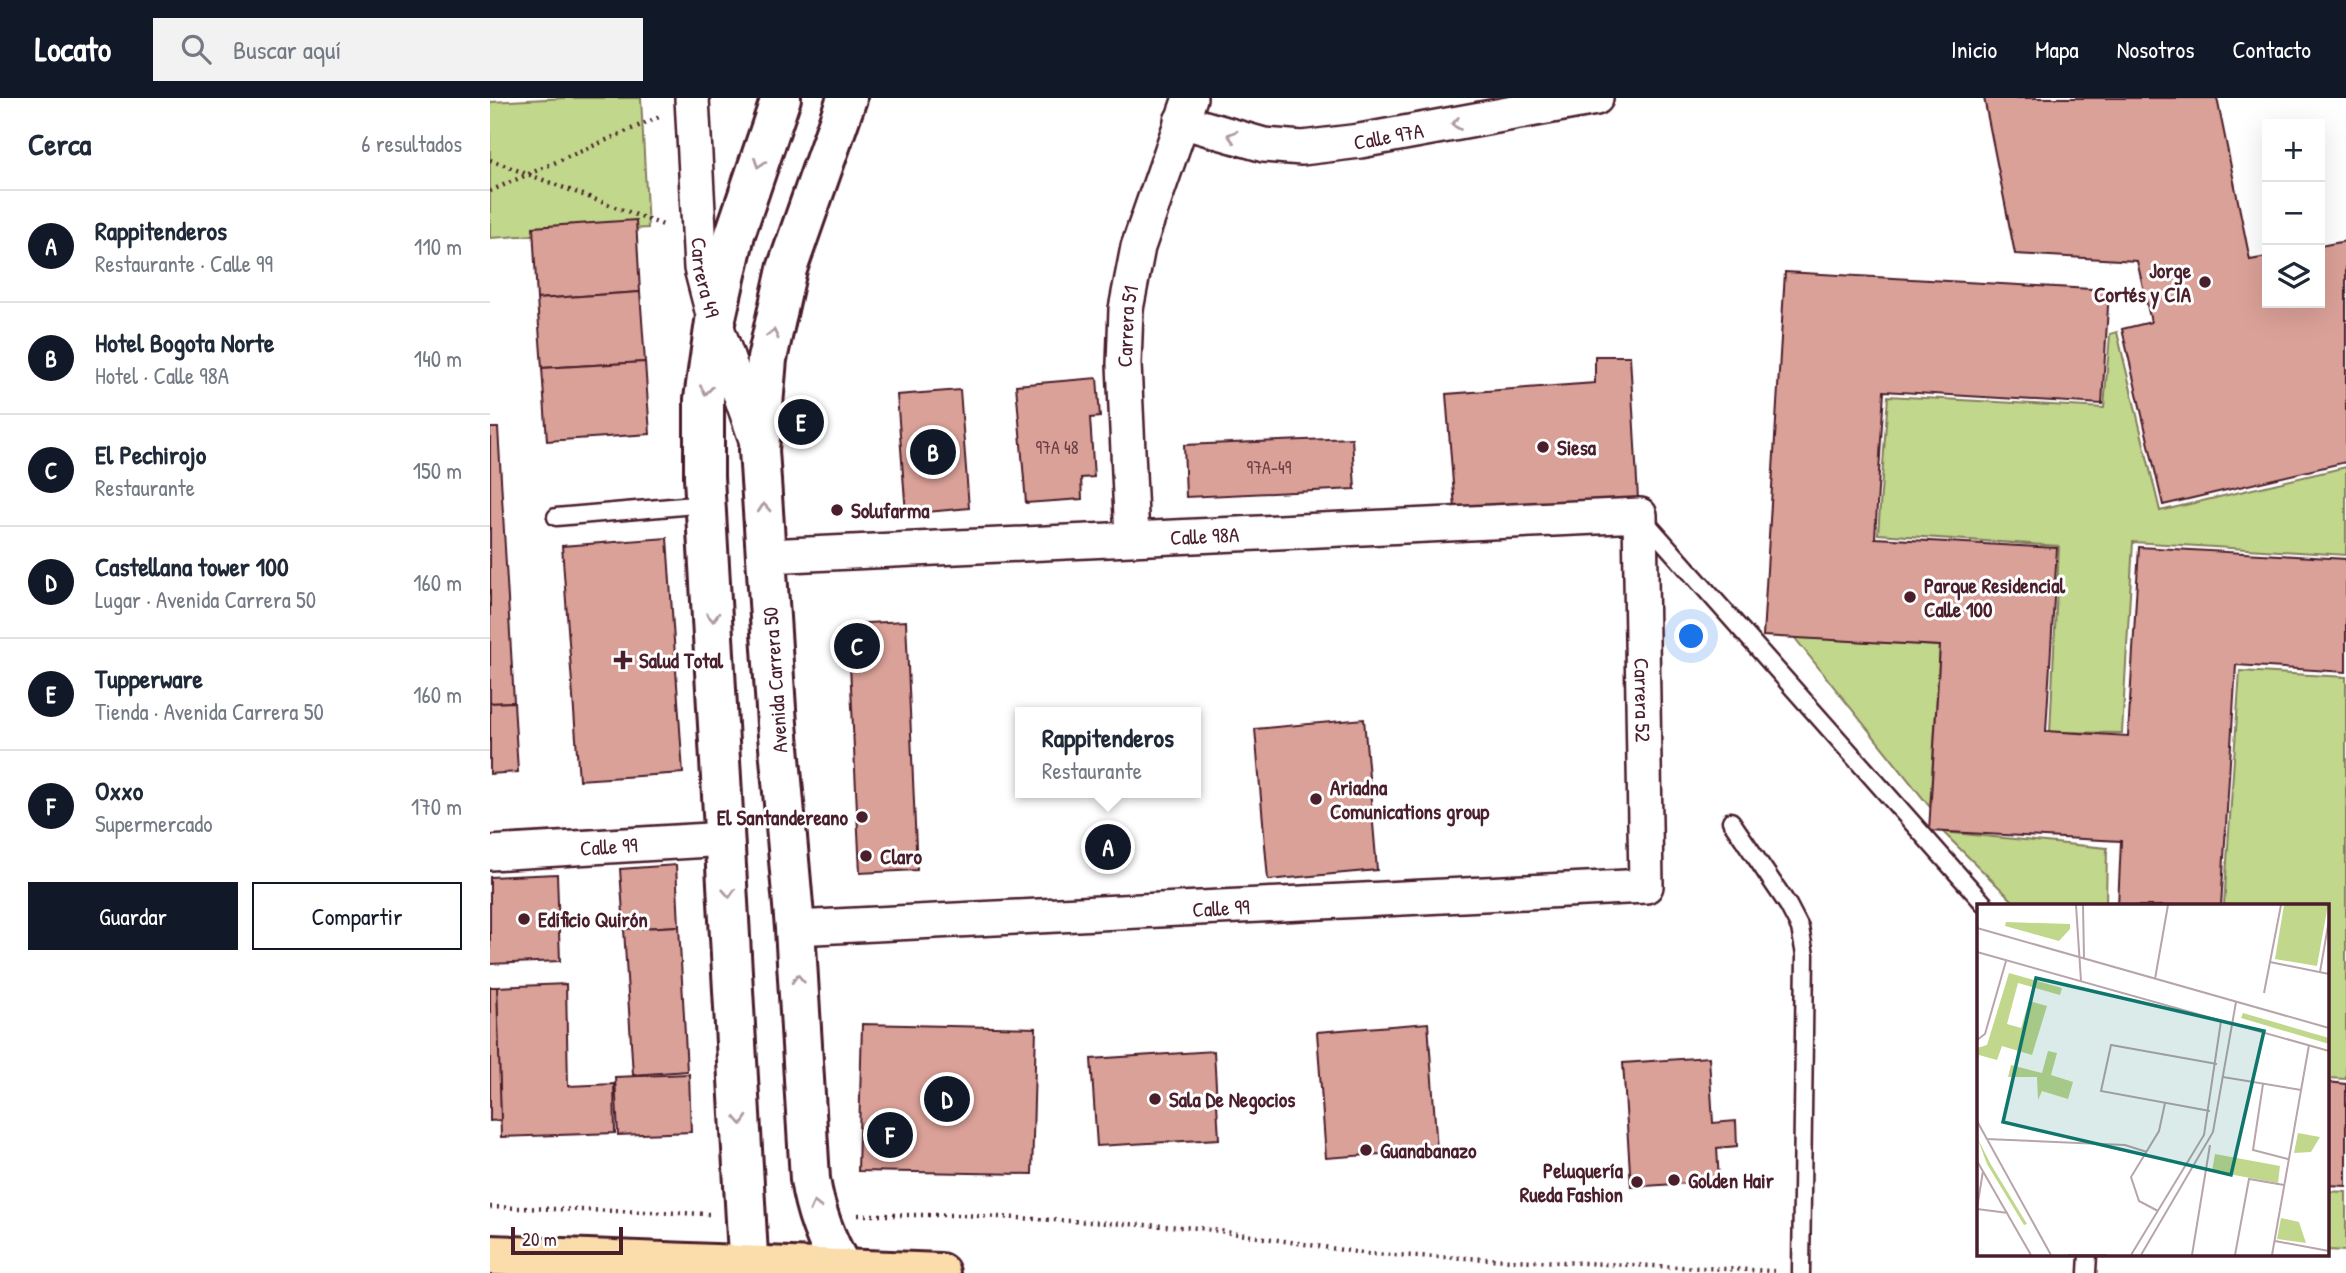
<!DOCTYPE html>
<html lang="es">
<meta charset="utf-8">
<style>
body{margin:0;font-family:"Patrick Hand",sans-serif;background:#f2f2f3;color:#1f2937}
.controls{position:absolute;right:21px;top:21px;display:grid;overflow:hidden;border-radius:0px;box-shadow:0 7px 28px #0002}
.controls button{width:63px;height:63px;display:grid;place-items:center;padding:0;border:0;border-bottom:2px solid #e0e1e3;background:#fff;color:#1f2937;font:35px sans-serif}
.scale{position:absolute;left:21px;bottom:18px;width:112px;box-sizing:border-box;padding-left:7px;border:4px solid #4a1f2b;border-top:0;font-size:19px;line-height:24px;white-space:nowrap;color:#4a1f2b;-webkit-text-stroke:5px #fff;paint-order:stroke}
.you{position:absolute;left:1202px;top:539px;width:24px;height:24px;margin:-18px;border:5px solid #fff;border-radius:50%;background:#1a73e8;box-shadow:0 0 0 10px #1a73e833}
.badge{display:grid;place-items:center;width:46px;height:46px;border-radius:50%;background:#111827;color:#fff;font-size:23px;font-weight:700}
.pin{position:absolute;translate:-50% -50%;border:4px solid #fff;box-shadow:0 2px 7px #0006}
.popup{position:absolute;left:525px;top:609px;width:186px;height:91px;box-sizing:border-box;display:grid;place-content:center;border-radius:0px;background:#fff;filter:drop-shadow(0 2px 5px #0005);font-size:23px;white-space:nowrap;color:#747a83}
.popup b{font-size:26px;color:#1f2937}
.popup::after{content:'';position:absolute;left:50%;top:100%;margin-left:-14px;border:14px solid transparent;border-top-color:#fff}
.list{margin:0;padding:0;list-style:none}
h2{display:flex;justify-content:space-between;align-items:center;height:91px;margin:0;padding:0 28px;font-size:30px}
h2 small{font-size:23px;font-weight:400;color:#747a83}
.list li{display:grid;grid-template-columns:46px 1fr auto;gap:21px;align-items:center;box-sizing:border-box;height:112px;padding:0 28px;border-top:2px solid #e0e1e3}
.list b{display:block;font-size:26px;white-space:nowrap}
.list p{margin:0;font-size:23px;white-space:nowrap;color:#747a83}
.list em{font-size:23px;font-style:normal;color:#747a83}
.actions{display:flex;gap:14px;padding:21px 28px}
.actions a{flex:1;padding:16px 0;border:2px solid #111827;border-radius:0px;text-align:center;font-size:24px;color:#111827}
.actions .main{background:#111827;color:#fff}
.icon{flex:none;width:38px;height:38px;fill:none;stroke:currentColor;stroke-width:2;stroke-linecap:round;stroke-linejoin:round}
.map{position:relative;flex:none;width:1856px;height:1175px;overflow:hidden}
header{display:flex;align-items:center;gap:42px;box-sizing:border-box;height:98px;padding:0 35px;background:#111827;color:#fff}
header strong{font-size:33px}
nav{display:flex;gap:38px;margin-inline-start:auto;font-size:24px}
.search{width:490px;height:63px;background:#f2f2f3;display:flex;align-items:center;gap:18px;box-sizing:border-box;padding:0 24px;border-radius:0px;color:#747a83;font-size:26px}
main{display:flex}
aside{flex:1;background:#fff}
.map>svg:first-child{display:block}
.green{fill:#c1d78c;stroke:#867b5c;stroke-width:2}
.building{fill:#daa198;stroke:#4a1f2b;stroke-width:2}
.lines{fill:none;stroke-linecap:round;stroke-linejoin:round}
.service-casing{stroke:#4a1f2b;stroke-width:21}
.minor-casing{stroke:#4a1f2b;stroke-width:38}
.tertiary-casing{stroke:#4a1f2b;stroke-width:44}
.primary-casing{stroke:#4a1f2b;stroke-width:44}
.path{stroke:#4a1f2b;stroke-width:4.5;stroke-dasharray:2 5;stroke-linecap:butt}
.service{stroke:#fff;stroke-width:16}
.minor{stroke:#fff;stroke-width:33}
.tertiary{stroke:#fff;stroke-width:38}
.primary{stroke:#fbdcab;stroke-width:38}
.oneway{stroke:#ae9aa0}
.poi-dot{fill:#4a1f2b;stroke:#fff;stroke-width:2.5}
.labels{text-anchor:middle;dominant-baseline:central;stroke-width:6;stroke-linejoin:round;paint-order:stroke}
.number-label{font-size:18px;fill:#6e4046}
.street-label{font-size:21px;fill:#4a1f2b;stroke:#fff}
.poi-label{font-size:21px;font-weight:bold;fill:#4a1f2b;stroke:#fff;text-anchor:start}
.inset-road{fill:none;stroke:#b7a5aa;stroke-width:2}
.view{fill:#0f766e;fill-opacity:0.15;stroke:#0f766e;stroke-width:3.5}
.inset-edge{fill:none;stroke:#4a1f2b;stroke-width:3.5}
</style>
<header>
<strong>Locato</strong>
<div class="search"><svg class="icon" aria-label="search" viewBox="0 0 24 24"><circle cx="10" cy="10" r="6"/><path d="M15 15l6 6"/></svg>Buscar aquí</div>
<nav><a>Inicio</a><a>Mapa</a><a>Nosotros</a><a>Contacto</a></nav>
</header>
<main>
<aside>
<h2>Cerca<small>6 resultados</small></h2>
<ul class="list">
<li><span class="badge">A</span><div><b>Rappitenderos</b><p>Restaurante · Calle 99</p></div><em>110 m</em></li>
<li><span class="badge">B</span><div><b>Hotel Bogota Norte</b><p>Hotel · Calle 98A</p></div><em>140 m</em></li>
<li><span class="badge">C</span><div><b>El Pechirojo</b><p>Restaurante</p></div><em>150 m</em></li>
<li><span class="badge">D</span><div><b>Castellana tower 100</b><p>Lugar · Avenida Carrera 50</p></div><em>160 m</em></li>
<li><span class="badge">E</span><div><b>Tupperware</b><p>Tienda · Avenida Carrera 50</p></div><em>160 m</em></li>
<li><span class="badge">F</span><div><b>Oxxo</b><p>Supermercado</p></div><em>170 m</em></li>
</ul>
<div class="actions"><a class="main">Guardar</a><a>Compartir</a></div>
</aside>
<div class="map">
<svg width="1856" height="1175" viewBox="0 0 1856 1175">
<rect width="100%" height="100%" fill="#fff"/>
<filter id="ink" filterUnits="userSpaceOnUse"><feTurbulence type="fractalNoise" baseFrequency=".0143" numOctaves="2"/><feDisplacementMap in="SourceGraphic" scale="14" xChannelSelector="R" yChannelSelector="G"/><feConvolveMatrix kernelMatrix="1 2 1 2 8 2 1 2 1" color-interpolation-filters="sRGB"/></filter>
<g filter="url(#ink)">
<g class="green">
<polygon points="75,0 151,0 158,130 0,140 0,4"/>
<polygon points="1627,234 1670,413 1856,369 1856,457 1643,444 1632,635 1560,634 1569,448 1388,436 1398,298 1614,310 1620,236"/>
<polygon points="1304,539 1450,548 1440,709"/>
<polygon points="1750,573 1856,579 1856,981 1837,980 1837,808 1734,807"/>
<polygon points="1453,734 1617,750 1616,807 1527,807"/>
<polygon points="1837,1093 1856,1094 1856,1153 1837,1152"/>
</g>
<g class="building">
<polygon points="1494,0 1727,0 1760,162 1777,159 1777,205 1830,205 1830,148 1856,143 1856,364 1673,407 1632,231 1661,224 1647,163 1525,156"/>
<polygon points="146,122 150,194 47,201 43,129"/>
<polygon points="1295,174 1619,192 1612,306 1394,293 1385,440 1567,450 1556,633 1638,638 1649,449 1856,461 1856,574 1746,567 1731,808 1628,808 1631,743 1439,733 1450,548 1273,538"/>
<polygon points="150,194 155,264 52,270 47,201"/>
<polygon points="1105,258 1140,258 1148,401 965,411 956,296 1105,285"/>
<polygon points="155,264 160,336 57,343 52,270"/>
<polygon points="607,280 610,319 600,320 604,379 591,380 592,401 536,405 526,287"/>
<polygon points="470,292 479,410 416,416 407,297"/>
<polygon points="0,330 8,330 24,604 0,605"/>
<polygon points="862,340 865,391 696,399 694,347"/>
<polygon points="177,440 193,675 89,682 72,448"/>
<polygon points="416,523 427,772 370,775 358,526"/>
<polygon points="24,604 28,674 0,676 0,605"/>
<polygon points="874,621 887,772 778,782 765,631"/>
<polygon points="186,767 189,828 134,831 130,771"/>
<polygon points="67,776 70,863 0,866 0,779"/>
<polygon points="189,828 197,973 143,977 134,831"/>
<polygon points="76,886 78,988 124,986 125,1035 11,1039 7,889"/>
<polygon points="0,889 7,889 11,1022 0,1023"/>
<polygon points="938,925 947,1052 836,1060 827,934"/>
<polygon points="372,926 546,930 542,1076 368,1073"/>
<polygon points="724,953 729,1041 607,1048 601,961"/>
<polygon points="1219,959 1223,1025 1246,1023 1247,1048 1227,1050 1229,1083 1141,1089 1133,965"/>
<polygon points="199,976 201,1034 128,1037 125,979"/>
<polygon points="1837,984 1856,986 1856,1088 1837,1087"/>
</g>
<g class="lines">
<g class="service-casing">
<g id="service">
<polyline points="66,419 216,406"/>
<polyline points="1154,422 1496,808"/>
<polyline points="1241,723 1298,807 1310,830 1315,857 1311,1175"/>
<polyline points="1597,1175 1598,1156"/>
</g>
</g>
<g class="minor-casing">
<g id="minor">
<path id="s1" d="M202,0L211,170L225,224L269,350"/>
<path id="s2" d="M691,23L774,47L812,50L870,43L1106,0"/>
<path id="s3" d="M642,440L634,266L636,211L648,149L700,0"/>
<path id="s4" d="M277,458L1150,417L1156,788L305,830"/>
<path id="s5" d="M0,755L236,741"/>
</g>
</g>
<g class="tertiary-casing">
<g id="tertiary">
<path d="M352,1170C335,1141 325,1114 320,1081L305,830L287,626L269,352L277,261L297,171L357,0"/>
<polyline points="259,1175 214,379 214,301 225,224 245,136 291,0"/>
</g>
</g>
<g class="primary-casing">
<polyline id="primary" points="0,1157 450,1175"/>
</g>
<g class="path">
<polyline points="0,62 173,127"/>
<polyline points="0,93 169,19"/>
<polyline points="0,1109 220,1116"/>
<polyline points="368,1117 472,1117 710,1130 879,1156 1284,1173"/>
</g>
<use href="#service" class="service"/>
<use href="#minor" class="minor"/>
<use href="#tertiary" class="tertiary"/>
<use href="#primary" class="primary"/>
</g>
<defs><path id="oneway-chevron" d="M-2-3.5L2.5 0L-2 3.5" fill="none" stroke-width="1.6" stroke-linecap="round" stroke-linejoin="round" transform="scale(1.75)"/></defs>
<g class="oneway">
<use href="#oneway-chevron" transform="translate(966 26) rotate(170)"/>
<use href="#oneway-chevron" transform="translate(742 38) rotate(-164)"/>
<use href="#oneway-chevron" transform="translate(269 65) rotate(109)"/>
<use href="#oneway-chevron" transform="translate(283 236) rotate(-77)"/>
<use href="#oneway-chevron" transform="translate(216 292) rotate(97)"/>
<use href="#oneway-chevron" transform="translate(274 410) rotate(-94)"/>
<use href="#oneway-chevron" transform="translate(223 519) rotate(87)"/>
<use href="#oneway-chevron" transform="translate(239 795) rotate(87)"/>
<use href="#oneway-chevron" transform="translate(308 881) rotate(-93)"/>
<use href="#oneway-chevron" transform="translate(251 1022) rotate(87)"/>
<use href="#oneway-chevron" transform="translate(325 1108) rotate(-104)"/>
</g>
</g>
<g class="poi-dot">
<circle cx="1715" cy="184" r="7"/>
<circle cx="1053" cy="349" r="7"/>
<circle cx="347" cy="412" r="7"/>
<circle cx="1420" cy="499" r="7"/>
<path d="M129.5 551.5h7v7h7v7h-7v7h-7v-7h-7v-7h7z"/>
<circle cx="826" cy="701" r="7"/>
<circle cx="372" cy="719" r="7"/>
<circle cx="376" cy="758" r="7"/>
<circle cx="34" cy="821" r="7"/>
<circle cx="665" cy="1001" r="7"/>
<circle cx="876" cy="1052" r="7"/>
<circle cx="1184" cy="1082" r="7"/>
<circle cx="1147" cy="1084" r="7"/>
</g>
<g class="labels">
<g class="number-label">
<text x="567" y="349">97A 48</text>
<text x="779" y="369">97A-49</text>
</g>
<g class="street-label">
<text stroke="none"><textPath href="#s2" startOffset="212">Calle 97A</textPath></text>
<text stroke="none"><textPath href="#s1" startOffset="180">Carrera 49</textPath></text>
<text stroke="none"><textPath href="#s3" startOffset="212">Carrera 51</textPath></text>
<text stroke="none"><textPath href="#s4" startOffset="438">Calle 98A</textPath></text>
<text transform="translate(285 582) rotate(-94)">Avenida Carrera 50</text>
<text stroke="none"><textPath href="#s4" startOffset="1059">Carrera 52</textPath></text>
<text stroke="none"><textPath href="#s5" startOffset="119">Calle 99</textPath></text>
<text transform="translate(731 810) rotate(-3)">Calle 99</text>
</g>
<g class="poi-label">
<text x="1701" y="172" text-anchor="end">Jorge<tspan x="1701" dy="24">Cortés y CIA</tspan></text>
<text x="1067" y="349">Siesa</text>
<text x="361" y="412">Solufarma</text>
<text x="1434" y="487">Parque Residencial<tspan x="1434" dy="24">Calle 100</tspan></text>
<text x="149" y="562">Salud Total</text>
<text x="840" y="689">Ariadna<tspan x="840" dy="24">Comunications group</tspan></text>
<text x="358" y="719" text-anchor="end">El Santandereano</text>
<text x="390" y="758">Claro</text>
<text x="48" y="821">Edificio Quirón</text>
<text x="679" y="1001">Sala De Negocios</text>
<text x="890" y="1052">Guanabanazo</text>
<text x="1133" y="1072" text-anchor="end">Peluquería<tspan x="1133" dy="24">Rueda Fashion</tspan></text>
<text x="1198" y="1082">Golden Hair</text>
</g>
</g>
<g transform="translate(1487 806)">
<rect width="352" height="352" fill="#fff"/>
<path d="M307,1H351L340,62L298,55ZM29,18L93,20V25L82,37L28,22ZM32,69L85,84L83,91L41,79L30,120L44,124L52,97L70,102L55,151L25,142L20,156L2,151L0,157V144L10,141ZM266,109L352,134V140L264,114ZM71,147L80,149L74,171L96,178L91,195L65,187L61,196L60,173H31L34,161L65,169ZM321,229L343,233L334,248L317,249ZM0,233L13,259L50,320L47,321L10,260ZM238,250L303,262L301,279L235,267ZM304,314L322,318L329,339L300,335Z" fill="#c1d78c"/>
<path class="inset-road" d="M99,1L104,77M106,1L107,54M0,24L352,124M0,48L352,147M293,58L352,70M343,68L352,16M178,75L191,1M287,89L304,1M0,136L8,130L29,57M246,173L324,186M286,180L276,246L311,255M233,207L124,187L134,141L240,160M0,217L74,351M9,235L148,241L170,248M0,257L54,351M0,304L6,267M0,305L31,309M181,307L162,297L154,273L182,227L188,199M298,337L352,347M91,351H130M154,351L227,231L244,117M164,351L236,228L259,98M215,351L233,241M258,351L272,275L307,281M295,351L332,141"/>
<path class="view" d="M59,74L287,127L254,271L26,218Z"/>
<rect width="352" height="352" class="inset-edge"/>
</g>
</svg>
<div class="controls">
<button>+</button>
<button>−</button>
<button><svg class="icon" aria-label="layers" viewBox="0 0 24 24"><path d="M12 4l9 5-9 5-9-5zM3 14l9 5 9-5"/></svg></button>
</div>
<div class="scale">20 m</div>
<div class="you"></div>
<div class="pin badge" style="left:618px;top:749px">A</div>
<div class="popup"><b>Rappitenderos</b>Restaurante</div>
<div class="pin badge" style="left:443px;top:354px">B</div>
<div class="pin badge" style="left:367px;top:548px">C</div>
<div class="pin badge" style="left:457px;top:1001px">D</div>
<div class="pin badge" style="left:311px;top:324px">E</div>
<div class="pin badge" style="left:400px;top:1037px">F</div>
</div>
</main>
